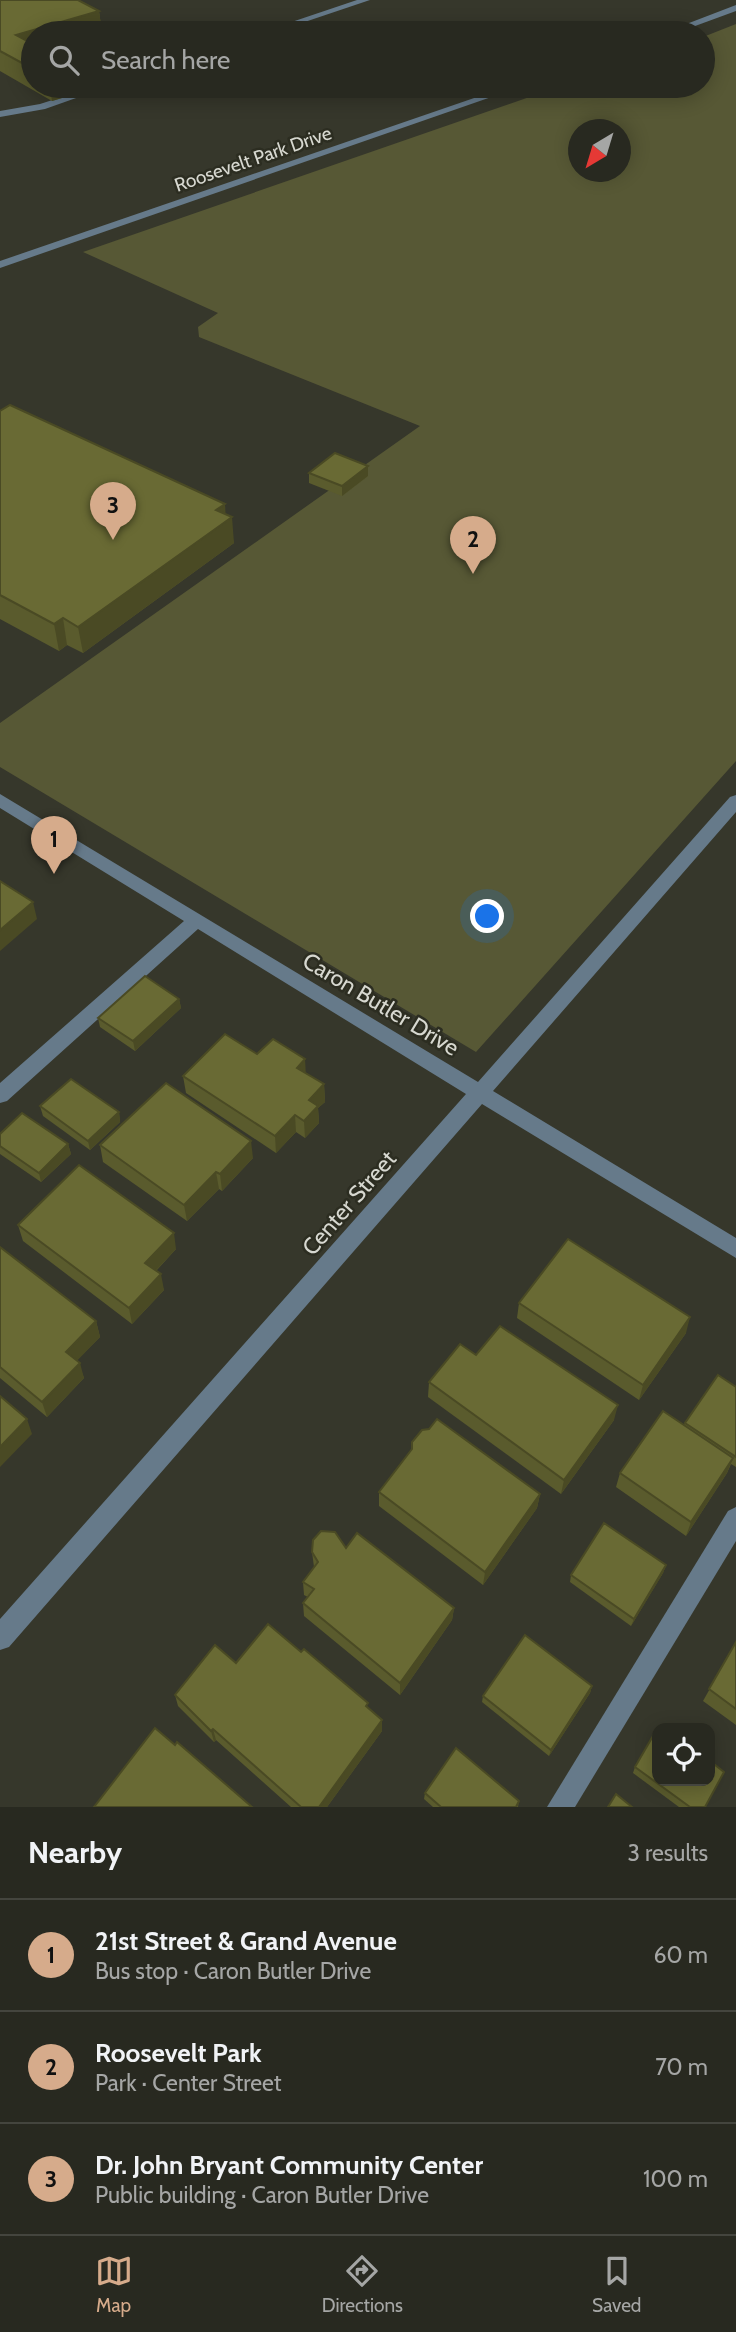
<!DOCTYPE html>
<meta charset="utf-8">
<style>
body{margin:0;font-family:Cabin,sans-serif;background:#34352d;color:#f1f3f6}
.controls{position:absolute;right:21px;bottom:21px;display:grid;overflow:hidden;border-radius:14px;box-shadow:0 4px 18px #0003}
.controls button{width:63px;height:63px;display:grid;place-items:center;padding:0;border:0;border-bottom:2px solid #44453e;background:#282920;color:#f1f3f6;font:35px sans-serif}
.compass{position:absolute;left:568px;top:119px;width:63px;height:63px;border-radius:50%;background:#282920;box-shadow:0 4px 18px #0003;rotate:218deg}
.you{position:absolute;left:488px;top:917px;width:24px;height:24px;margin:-18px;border:5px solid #fff;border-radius:50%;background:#1a73e8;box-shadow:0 0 0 10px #1a73e833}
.badge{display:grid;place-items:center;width:46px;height:46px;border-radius:50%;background:#d6ab8b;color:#111;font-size:23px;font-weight:700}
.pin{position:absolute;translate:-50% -58px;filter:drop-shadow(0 2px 4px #0008)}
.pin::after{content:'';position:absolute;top:37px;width:24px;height:21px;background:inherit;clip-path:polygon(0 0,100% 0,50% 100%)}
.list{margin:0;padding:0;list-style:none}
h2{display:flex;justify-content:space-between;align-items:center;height:91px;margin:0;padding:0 28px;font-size:30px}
h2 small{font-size:23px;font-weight:400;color:#a5a6a5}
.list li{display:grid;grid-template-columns:46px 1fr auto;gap:21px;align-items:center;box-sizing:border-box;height:112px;padding:0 28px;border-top:2px solid #44453e}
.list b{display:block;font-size:26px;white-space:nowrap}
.list p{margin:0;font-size:23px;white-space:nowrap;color:#a5a6a5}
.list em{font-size:23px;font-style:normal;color:#a5a6a5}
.icon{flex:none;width:38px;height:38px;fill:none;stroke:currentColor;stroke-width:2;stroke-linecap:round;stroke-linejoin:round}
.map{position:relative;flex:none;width:736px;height:1807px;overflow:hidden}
.search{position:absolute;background:#282920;box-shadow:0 4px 18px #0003;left:21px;right:21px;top:21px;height:77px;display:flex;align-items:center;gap:18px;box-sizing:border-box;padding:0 24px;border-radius:38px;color:#a5a6a5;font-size:26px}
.sheet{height:427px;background:#282920}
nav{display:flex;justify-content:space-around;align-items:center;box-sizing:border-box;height:98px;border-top:2px solid #44453e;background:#282920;font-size:19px;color:#a5a6a5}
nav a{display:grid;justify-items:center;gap:4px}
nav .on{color:#d6ab8b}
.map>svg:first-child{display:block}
.green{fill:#575835;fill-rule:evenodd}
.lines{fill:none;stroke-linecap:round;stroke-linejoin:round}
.minor{fill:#667a8a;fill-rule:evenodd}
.wall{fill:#5a5b2d}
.shaded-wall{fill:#4a4a24}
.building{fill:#696a34;stroke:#4a4a24;stroke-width:2}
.labels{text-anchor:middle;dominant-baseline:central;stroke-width:5;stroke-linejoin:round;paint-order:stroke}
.far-street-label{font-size:19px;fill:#d7d8d0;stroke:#2c2d21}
.street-label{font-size:23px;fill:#d7d8d0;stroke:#2c2d21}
</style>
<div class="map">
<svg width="736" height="1807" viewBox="0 0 736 1807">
<rect width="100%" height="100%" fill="#36372b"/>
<path class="green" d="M736,24V761L476,1052L0,767V723L420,426L199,337L198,327L218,313L83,252L561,86H703V37ZM578,130H620V172H578Z"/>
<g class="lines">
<g class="minor">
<polygon points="357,0 370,0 272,33 259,33"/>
<polygon points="736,5 736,11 676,33 663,33"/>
<polygon points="96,86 110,86 45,109 0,117 0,111 40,104"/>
<polygon points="509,86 523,86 0,268 0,261"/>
<polygon points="0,794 478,1082 730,797 736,795 736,812 493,1091 736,1238 736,1258 482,1104 9,1647 0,1650 0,1619 466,1094 198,929 7,1101 0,1103 0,1083 184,921 0,808"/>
<polygon points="736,1507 736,1541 575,1807 547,1807 728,1511"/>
</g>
</g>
<g class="wall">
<polygon points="0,0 99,11 102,32 33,33 33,86 81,86 82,92 52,101 0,71"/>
<polygon points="0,411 226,514 234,543 83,653 67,645 59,651 0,619"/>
<polygon points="309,473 368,476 342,496 309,483"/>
<polygon points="179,999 181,1008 135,1051 100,1027 98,1018"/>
<polygon points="257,1054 306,1073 324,1084 325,1102 318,1108 319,1123 305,1138 296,1132 276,1153 186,1093 183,1076"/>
<polygon points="40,1106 119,1112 120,1122 90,1150 43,1116"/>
<polygon points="0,1134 68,1144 71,1154 41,1182 0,1154"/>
<polygon points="100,1145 253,1158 222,1191 219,1189 187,1221 103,1162"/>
<polygon points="18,1225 176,1249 156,1271 164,1290 132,1324 23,1241"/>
<polygon points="0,1247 96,1321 100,1337 77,1360 84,1378 47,1417 0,1378"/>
<polygon points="519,1303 686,1333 639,1400 517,1318"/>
<polygon points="476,1355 614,1420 561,1494 428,1397 429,1382"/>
<polygon points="736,1387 736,1467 731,1464 727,1473 686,1536 616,1487 620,1473 684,1425 685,1423"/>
<polygon points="379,1492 540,1494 537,1508 483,1585 379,1506"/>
<polygon points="346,1548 454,1608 452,1620 400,1695 304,1616 303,1603 308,1597 304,1595 303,1582 314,1567 312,1552"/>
<polygon points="666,1565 663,1573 631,1626 570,1582 571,1575"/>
<polygon points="736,1642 736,1725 703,1701"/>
<polygon points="236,1663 368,1708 382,1731 327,1807 291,1807 216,1740 214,1742 178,1706 175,1695"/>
<polygon points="592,1686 590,1693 549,1756 482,1702 483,1696"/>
<polygon points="635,1767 705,1807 679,1807 633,1773"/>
<polygon points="425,1793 519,1801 518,1807 433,1807 424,1799"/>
</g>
<g class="shaded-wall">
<polygon points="99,11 102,32 98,33 33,33 33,53 16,35"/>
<polygon points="50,86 81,86 82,92 52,101"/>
<polygon points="368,466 368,476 342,496 342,486"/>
<polygon points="225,504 226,521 232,517 234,543 83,653 78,627 216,510"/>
<polygon points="63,618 67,645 59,651 54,624"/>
<polygon points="33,902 37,919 0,951 0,930"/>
<polygon points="179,999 181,1008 135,1051 133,1041"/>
<polygon points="305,1059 306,1076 297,1068"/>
<polygon points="324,1084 325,1102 318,1108 319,1123 305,1138 304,1121 309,1100"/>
<polygon points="119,1112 120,1122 90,1150 88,1141"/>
<polygon points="295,1115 296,1132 276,1153 275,1136"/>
<polygon points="251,1141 253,1158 222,1191 220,1174"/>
<polygon points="68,1144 71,1154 41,1182 39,1173"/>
<polygon points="216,1172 219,1189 187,1221 184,1205"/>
<polygon points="174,1233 176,1249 148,1279 145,1263"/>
<polygon points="161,1274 164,1290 132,1324 129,1308"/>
<polygon points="690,1317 686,1333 639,1400 643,1385"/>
<polygon points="96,1321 100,1337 71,1367 66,1352"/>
<polygon points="80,1363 84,1378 47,1417 42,1402"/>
<polygon points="618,1405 614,1420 561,1494 564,1480"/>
<polygon points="27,1419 32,1434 0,1467 0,1447"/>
<polygon points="733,1458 727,1473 686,1536 691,1522"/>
<polygon points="540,1494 537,1508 483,1585 485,1572"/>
<polygon points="666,1565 663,1573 631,1626 634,1619"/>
<polygon points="454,1608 452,1620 400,1695 400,1683"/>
<polygon points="592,1686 590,1693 549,1756 551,1750"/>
<polygon points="382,1720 382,1731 327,1807 319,1807"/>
<polygon points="213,1729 216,1740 214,1742 211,1731"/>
</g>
<g class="building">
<polygon points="0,0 78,0 99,11 16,35 33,44 33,69 0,51"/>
<polygon points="10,405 225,504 216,510 232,517 78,627 63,618 54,624 0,595 0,411"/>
<polygon points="335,453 368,466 342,486 309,473"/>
<polygon points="0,881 33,902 0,930"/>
<polygon points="145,976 179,999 133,1041 98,1018"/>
<polygon points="225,1034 257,1054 273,1039 305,1059 297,1068 324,1084 309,1100 318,1106 304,1121 295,1115 275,1136 183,1076"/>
<polygon points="71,1079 119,1112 88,1141 40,1106"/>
<polygon points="166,1083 251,1141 220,1174 216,1172 184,1205 100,1145"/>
<polygon points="22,1113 68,1144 39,1173 0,1146 0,1134"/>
<polygon points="79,1165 174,1233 145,1263 161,1274 129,1308 18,1225"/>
<polygon points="568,1239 690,1317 643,1385 519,1303"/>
<polygon points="0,1247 96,1321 66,1352 80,1363 42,1402 0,1367"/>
<polygon points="500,1326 618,1405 564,1480 429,1382 460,1344 476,1355"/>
<polygon points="718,1375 736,1387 736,1457 685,1423"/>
<polygon points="0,1396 27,1419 0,1447"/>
<polygon points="663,1411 733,1458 691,1522 620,1473"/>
<polygon points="437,1419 540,1494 485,1572 379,1492 412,1449 412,1442 422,1430 429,1429"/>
<polygon points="604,1523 666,1565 634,1619 571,1575"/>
<polygon points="321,1531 335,1532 346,1548 357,1533 454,1608 400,1683 303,1603 314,1589 303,1582 318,1562 312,1552 313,1540"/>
<polygon points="268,1624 301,1652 304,1649 368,1703 366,1706 382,1720 319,1807 301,1807 213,1729 211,1731 175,1695 215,1645 236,1663"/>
<polygon points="525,1635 592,1686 551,1750 483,1696"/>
<polygon points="736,1642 736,1709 709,1689"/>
<polygon points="155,1728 175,1745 177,1742 252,1807 94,1807"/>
<polygon points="657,1729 657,1781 710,1781 710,1761 724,1772 705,1807 690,1807 635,1767"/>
<polygon points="456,1748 519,1801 516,1807 441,1807 425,1793"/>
<polygon points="616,1794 632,1807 608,1807"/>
</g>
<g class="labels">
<g class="far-street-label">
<text transform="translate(253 159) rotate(-19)">Roosevelt Park Drive</text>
</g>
<g class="street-label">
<text transform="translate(381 1004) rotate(31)">Caron Butler Drive</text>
<text transform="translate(349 1203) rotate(-49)">Center Street</text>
</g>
</g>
</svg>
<div class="controls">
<button><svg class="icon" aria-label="locate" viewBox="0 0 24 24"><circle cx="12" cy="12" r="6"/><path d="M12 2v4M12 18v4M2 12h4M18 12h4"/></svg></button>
</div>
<svg class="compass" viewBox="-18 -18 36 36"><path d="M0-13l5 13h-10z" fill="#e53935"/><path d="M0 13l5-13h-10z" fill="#a5a6a5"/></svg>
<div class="you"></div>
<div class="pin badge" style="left:54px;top:874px">1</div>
<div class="pin badge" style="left:473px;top:574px">2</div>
<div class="pin badge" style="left:113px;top:540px">3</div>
<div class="search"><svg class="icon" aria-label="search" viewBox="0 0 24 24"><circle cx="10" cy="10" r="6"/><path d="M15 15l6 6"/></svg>Search here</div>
</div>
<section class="sheet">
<h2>Nearby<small>3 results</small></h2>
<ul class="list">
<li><span class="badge">1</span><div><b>21st Street &amp; Grand Avenue</b><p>Bus stop · Caron Butler Drive</p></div><em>60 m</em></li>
<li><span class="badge">2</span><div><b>Roosevelt Park</b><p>Park · Center Street</p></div><em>70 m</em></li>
<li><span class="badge">3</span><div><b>Dr. John Bryant Community Center</b><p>Public building · Caron Butler Drive</p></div><em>100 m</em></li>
</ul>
</section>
<nav>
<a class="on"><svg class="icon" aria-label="map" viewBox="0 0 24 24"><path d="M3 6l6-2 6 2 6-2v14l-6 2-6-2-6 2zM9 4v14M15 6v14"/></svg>Map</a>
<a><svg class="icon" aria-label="directions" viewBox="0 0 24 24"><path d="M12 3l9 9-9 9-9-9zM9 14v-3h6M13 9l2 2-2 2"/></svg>Directions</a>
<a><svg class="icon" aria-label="saved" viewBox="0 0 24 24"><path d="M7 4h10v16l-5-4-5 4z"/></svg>Saved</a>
</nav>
